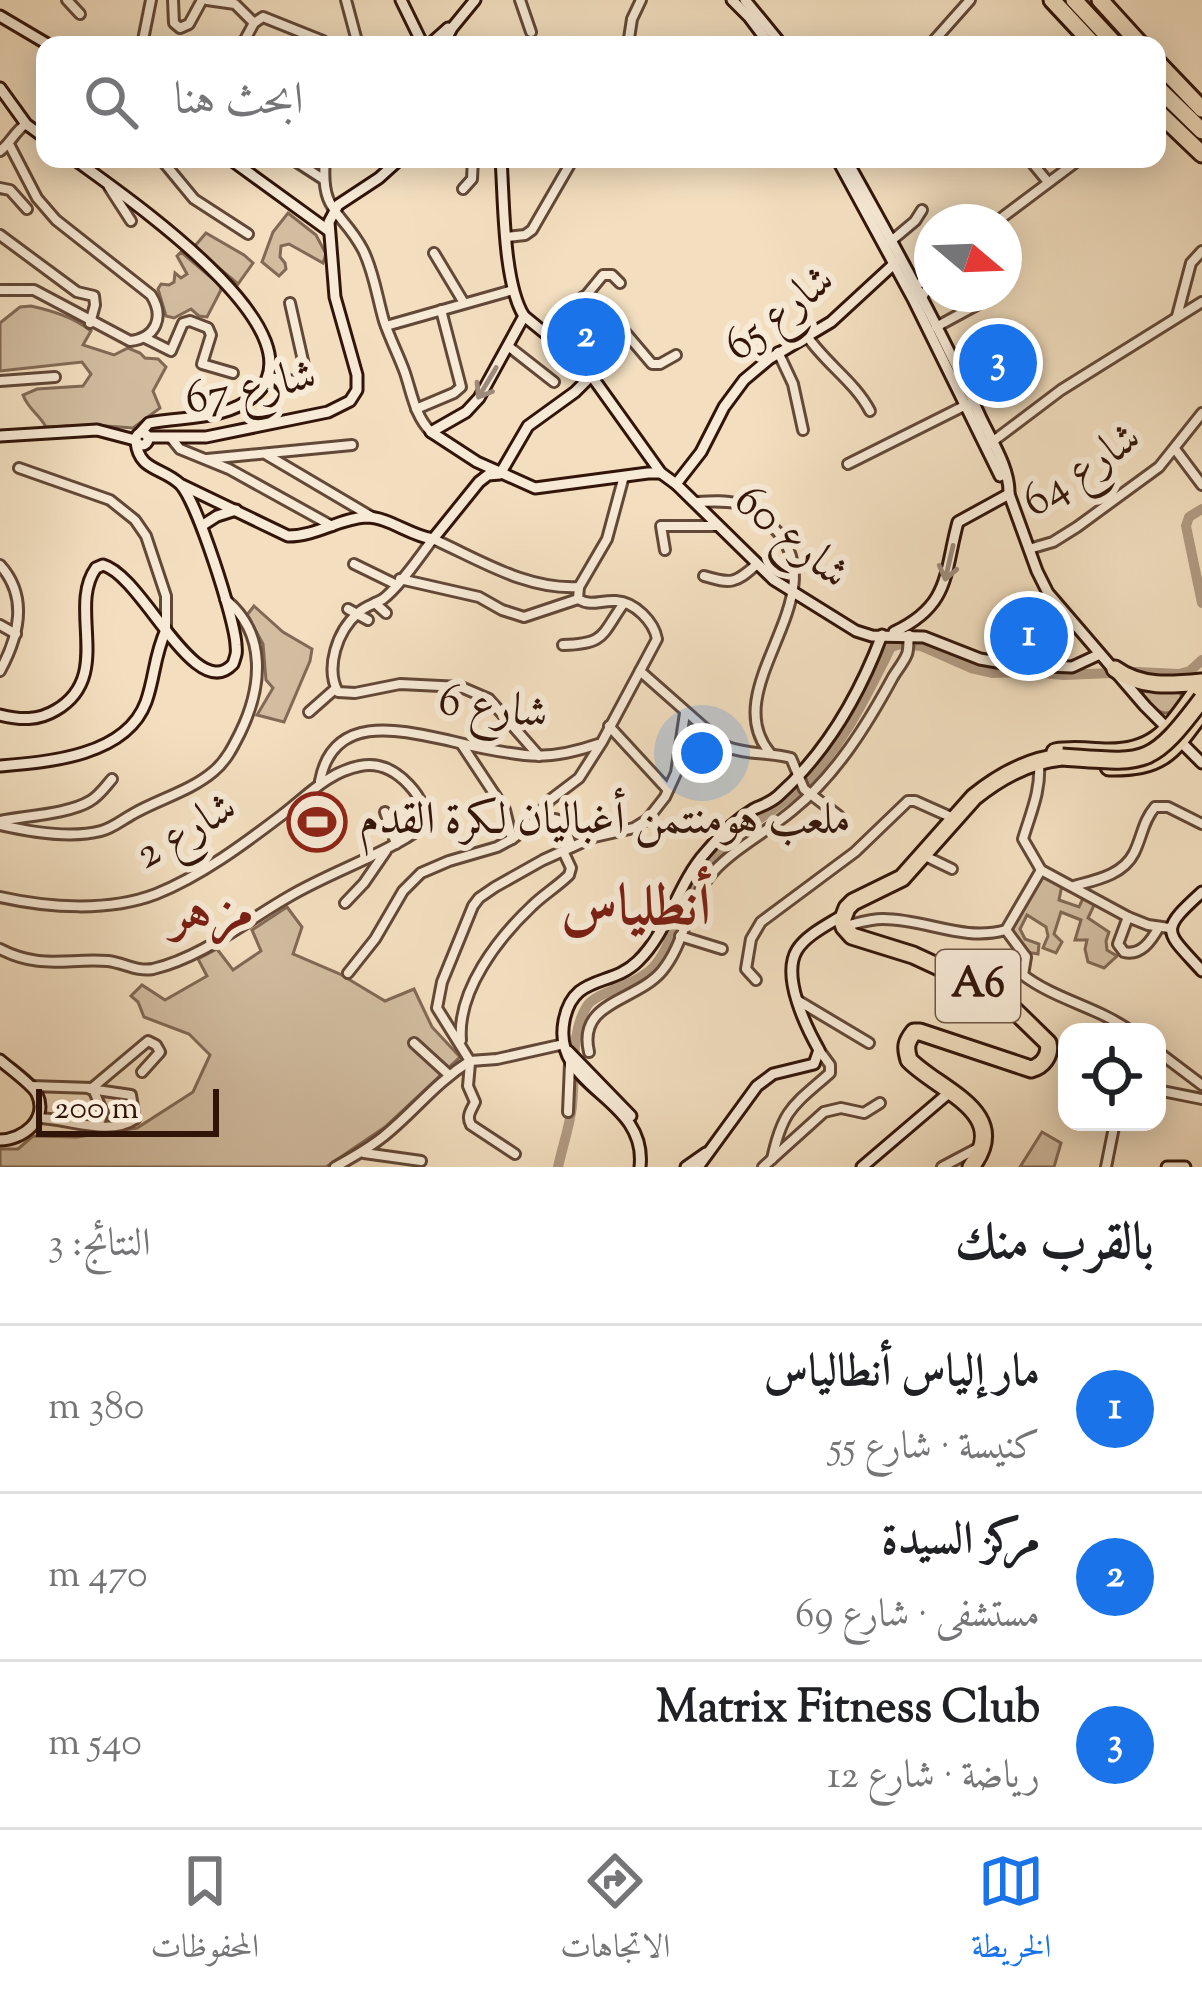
<!DOCTYPE html>
<html lang="ar">
<meta charset="utf-8">
<style>
body{margin:0;font-family:"Sorts Mill Goudy",Amiri,serif;background:#f6f6f6;color:#202124;direction:rtl}
.controls{position:absolute;right:36px;bottom:36px;display:grid;overflow:hidden;border-radius:24px;box-shadow:0 6px 30px #0003}
.controls button{width:108px;height:108px;display:grid;place-items:center;padding:0;border:0;border-bottom:3px solid #e0e0e0;background:#fff;color:#202124;font:60px sans-serif}
.compass{position:absolute;left:914px;top:204px;width:108px;height:108px;border-radius:50%;background:#fff;box-shadow:0 6px 30px #0003;rotate:109deg}
.scale{position:absolute;left:36px;bottom:30px;width:183px;box-sizing:border-box;padding-left:12px;border:6px solid #321509;border-top:0;font-size:33px;line-height:42px;white-space:nowrap;color:#321509;-webkit-text-stroke:9px #f7ead6;paint-order:stroke}
.you{position:absolute;left:702px;top:753px;width:42px;height:42px;margin:-30px;border:9px solid #fff;border-radius:50%;background:#1a73e8;box-shadow:0 0 0 18px #1a73e833}
.badge{display:grid;place-items:center;width:78px;height:78px;border-radius:50%;background:#1a73e8;color:#fff;font-size:39px;font-weight:700}
.pin{position:absolute;translate:-50% -50%;border:6px solid #fff;box-shadow:0 3px 12px #0006}
.list{margin:0;padding:0;list-style:none}
h2{display:flex;justify-content:space-between;align-items:center;height:156px;margin:0;padding:0 48px;font-size:51px}
h2 small{font-size:39px;font-weight:400;color:#757577}
.list li{display:grid;grid-template-columns:78px 1fr auto;gap:36px;align-items:center;box-sizing:border-box;height:168px;padding:0 48px;border-top:3px solid #e0e0e0}
.list b{display:block;font-size:45px;white-space:nowrap}
.list p{margin:0;font-size:39px;white-space:nowrap;color:#757577}
.list em{font-size:39px;font-style:normal;color:#757577}
.icon{flex:none;width:66px;height:66px;fill:none;stroke:currentColor;stroke-width:2;stroke-linecap:round;stroke-linejoin:round}
.map{position:relative;flex:none;width:1202px;height:1167px;overflow:hidden;direction:ltr}
.search{position:absolute;background:#fff;box-shadow:0 6px 30px #0003;left:36px;right:36px;top:36px;height:132px;display:flex;align-items:center;gap:30px;box-sizing:border-box;padding:0 42px;border-radius:24px;color:#757577;font-size:45px}
.sheet{height:660px;background:#fff}
nav{display:flex;justify-content:space-around;align-items:center;box-sizing:border-box;height:168px;border-top:3px solid #e0e0e0;background:#fff;font-size:33px;color:#757577}
nav a{display:grid;justify-items:center;gap:6px}
nav .on{color:#1a73e8}
.map>svg:first-child{display:block}
.green{fill:#d2bda1;stroke:#826955;stroke-width:3}
.lines{fill:none;stroke-linecap:round;stroke-linejoin:round}
.river{stroke:#b19a82;stroke-width:10}
.street-casing{stroke:#624837;stroke-width:14}
.secondary-casing{stroke:#321509;stroke-width:15}
.highway-casing{stroke:#321509;stroke-width:21}
.street{stroke:#f7ead6;stroke-width:8}
.secondary{stroke:#f7ead6;stroke-width:9}
.highway{stroke:#f3dfc0;stroke-width:15}
.highway-bridge-casing{stroke:#321509;stroke-width:21;stroke-linecap:butt}
.highway-bridge{stroke:#f3dfc0;stroke-width:15}
.oneway{stroke:#9e8a7a}
.labels{text-anchor:middle;dominant-baseline:central;stroke-width:12;stroke-linejoin:round;paint-order:stroke}
.shield{fill:#f7ead6;stroke:#6d5546;stroke-width:3}
.shield-label{font-size:42px;font-weight:bold;fill:#321509}
.street-label{font-size:45px;fill:#321509;stroke:#f7ead6}
.poi-label{font-size:45px;fill:#321509;stroke:#f7ead6;text-anchor:start}
.quarter-label{font-size:51px;font-weight:bold;fill:#7a1f14;stroke:#f7ead6}
.district-label{font-size:57px;font-weight:bold;fill:#7a1f14;stroke:#f7ead6}
</style>
<div class="map">
<svg width="1202" height="1167" viewBox="0 0 1202 1167">
<rect width="100%" height="100%" fill="#f3dfc0"/>
<filter id="stains"><feTurbulence type="fractalNoise" baseFrequency=".00167" numOctaves="4"/><feColorMatrix values="0 0 0 0 .2 0 0 0 0 .09 0 0 0 0 .02 0 0 0 .5 -.17"/></filter>
<radialGradient id="worn" r=".72"><stop offset=".6" stop-color="#630" stop-opacity="0"/><stop offset="1" stop-color="#630" stop-opacity=".3"/></radialGradient>
<g class="green">
<polygon points="288,213 316,235 326,254 323,263 289,244 281,246 280,257 285,263 286,269 279,276 262,262 273,232"/>
<polygon points="206,233 244,255 253,263 238,284 194,247"/>
<polygon points="181,252 220,285 221,290 207,317 199,316 191,309 174,318 166,316 158,289 161,284 169,285 174,282 175,273 181,278 187,274 177,256"/>
<path d="M31,306C53,311 73,317 91,331L83,345L114,355L128,348L140,353L145,358L158,359L166,367L153,391L160,408L133,428L92,425L46,427C39,414 28,409 23,395L37,389L83,386L91,374L82,362L0,371V323L20,307Z"/>
<polygon points="254,606 283,632 312,649 310,661 284,722 257,715 273,688 266,680 263,644 247,615"/>
<path d="M1147,688L1179,691L1182,697C1171,723 1157,713 1143,697V691Z"/>
<polygon points="325,801 340,821 309,843 294,822"/>
<polygon points="1044,876 1062,885 1059,900 1079,907 1085,894 1097,899 1088,918 1109,932 1106,941 1107,950 1117,956 1104,968 1088,962 1085,949 1087,940 1075,940 1081,920 1061,912 1054,934 1062,942 1056,953 1043,948 1048,936 1046,927 1027,915 1020,929 1025,939 1039,944 1038,954 1026,952 1011,929 1037,880"/>
<polygon points="287,907 302,927 293,954 340,974 385,1001 414,989 432,1027 460,1057 385,1127 326,1167 0,1167 0,1149 18,1149 33,1136 77,1137 137,1128 193,1092 210,1055 189,1034 144,1017 138,1002 131,996 142,985 165,1000 207,976 198,959 217,949 233,970 261,951 252,930"/>
<polygon points="1042,1132 1061,1143 1054,1167 1020,1167"/>
</g>
<g class="lines">
<g class="river">
<polyline points="1202,509 1189,517 1186,526 1202,603"/>
<path d="M558,1167C562,1149 568,1131 571,1113C577,1080 568,1036 587,1006C596,991 639,986 656,964C675,941 676,902 699,874C709,862 718,849 730,840C751,822 776,810 796,792C840,752 865,699 891,647L901,644L921,646L971,668L993,673L1031,672L1064,675L1136,672L1179,674L1190,671L1202,660"/>
</g>
<g class="street-casing">
<g id="street">
<polyline points="67,0 80,14"/>
<polyline points="173,0 174,23 180,28 189,24 202,0"/>
<polyline points="207,0 235,4 254,23"/>
<polyline points="346,0 358,45"/>
<polyline points="520,0 531,32"/>
<polyline points="142,45 151,0"/>
<polyline points="242,45 254,23 263,17 323,41 327,45"/>
<polyline points="628,45 632,19 641,0"/>
<polyline points="930,45 970,0"/>
<path d="M0,151C11,143 14,132 26,124"/>
<polyline points="161,159 194,199 248,234"/>
<polyline points="292,159 323,179"/>
<path d="M325,159C320,214 342,210 363,250C374,272 377,297 384,321C390,339 399,356 405,373C412,394 415,416 431,432"/>
<polyline points="1029,159 1048,182"/>
<polyline points="109,187 131,221"/>
<polyline points="0,188 10,190 27,209"/>
<polyline points="463,189 472,179 473,159"/>
<polyline points="996,222 1080,159"/>
<polyline points="0,235 77,292 94,296 95,305 90,323"/>
<polyline points="507,237 525,235 532,230 573,159"/>
<polyline points="890,242 915,221 922,210"/>
<polyline points="434,253 464,303"/>
<polyline points="1004,274 1004,281"/>
<polyline points="915,287 932,273"/>
<path d="M0,290H34L130,341C156,338 165,317 151,295L56,220L37,198L9,144"/>
<polyline points="583,297 624,331 652,364 660,364 676,355"/>
<polyline points="922,298 932,279"/>
<polyline points="1177,316 1191,263 1202,251"/>
<polyline points="386,326 513,290"/>
<polyline points="936,327 997,294"/>
<path d="M807,336C825,363 855,382 870,411"/>
<polyline points="552,337 603,275 612,275 620,283"/>
<polyline points="145,338 171,351 183,323 190,321 208,328 211,335 202,364 233,373"/>
<polyline points="508,346 554,382"/>
<polyline points="778,352 793,384 803,430"/>
<polyline points="268,377 295,381 306,374 290,303"/>
<polyline points="0,381 55,377"/>
<polyline points="416,409 454,393 461,387 441,310"/>
<polyline points="171,438 180,449 229,469 332,526"/>
<polyline points="988,445 1061,390 1202,302"/>
<polyline points="1175,449 1202,485"/>
<polyline points="267,455 372,517"/>
<polyline points="207,459 352,445"/>
<polyline points="848,464 970,403"/>
<polyline points="19,468 110,500 135,520 146,536 166,596 166,628"/>
<path d="M696,502C731,500 746,500 772,526C843,595 714,686 770,753"/>
<polyline points="1029,549 1053,542 1077,527 1159,467 1202,413"/>
<polyline points="665,550 661,526 718,526"/>
<polyline points="354,564 395,584"/>
<path d="M0,565C29,597 19,636 0,671"/>
<path d="M704,576C731,584 735,584 757,564"/>
<polyline points="400,579 479,597 502,610 524,617 578,599"/>
<polyline points="375,603 386,613"/>
<polyline points="348,609 368,620"/>
<polyline points="0,625 16,634"/>
<path d="M563,645C606,644 601,635 624,603"/>
<path d="M640,671L725,746C745,755 769,752 791,758L804,789L839,816"/>
<polyline points="309,712 335,689"/>
<polyline points="609,726 668,790"/>
<polyline points="462,745 505,810 512,839"/>
<path d="M539,756L489,699L461,687L400,684L355,693L338,692C325,668 337,631 358,613C365,606 375,604 383,599C400,586 419,557 433,539C480,560 526,590 579,587"/>
<path d="M1039,763C1041,791 1031,812 1023,839L1041,870L1128,917L1148,925L1169,928"/>
<path d="M320,781C333,712 401,730 451,741C475,747 500,752 525,755C549,758 575,752 598,744"/>
<polyline points="385,812 396,844"/>
<path d="M0,821C24,816 69,814 90,801C99,796 105,787 112,779"/>
<path d="M0,825C30,832 70,839 101,831C113,828 122,820 133,814C159,799 191,791 214,771C226,761 233,747 240,733C262,688 268,634 225,599"/>
<polyline points="532,826 555,819 562,821 572,847"/>
<polyline points="923,855 952,869"/>
<path d="M1074,886C1096,880 1123,875 1134,853C1142,837 1143,821 1155,807H1168L1202,824"/>
<path d="M0,897C49,908 109,912 156,894C201,876 244,844 282,815C307,796 328,772 360,766C380,762 396,771 409,785C421,798 427,810 423,827L406,838C369,860 328,874 290,896C246,921 203,957 153,969C137,972 124,963 108,961C67,958 41,970 0,949"/>
<polyline points="345,903 364,883 386,851"/>
<path d="M1128,917L1118,944L1124,952C1141,956 1151,941 1159,927"/>
<path d="M846,926C858,923 870,919 883,919C926,919 963,942 1006,930L1041,870"/>
<path d="M1006,930L1026,957L1023,975C1056,1000 1098,1007 1132,1032"/>
<polyline points="680,936 722,949"/>
<path d="M348,973L375,939L403,891L421,873L449,861L497,847L512,839L530,826L550,800L579,778L602,742L657,639C654,622 635,602 616,601C600,600 592,607 578,599L579,587L607,539L624,476"/>
<polyline points="756,980 746,969 751,939 761,922 855,852 908,801 915,801 953,818"/>
<polyline points="797,1000 869,1043"/>
<path d="M461,1040C457,991 498,938 532,906C543,895 558,886 569,875L571,868L563,851"/>
<polyline points="414,1043 448,1074"/>
<polyline points="1157,1051 1202,1085"/>
<path d="M589,1052C577,1001 636,1002 662,971C686,942 687,901 713,872C735,848 768,831 793,810C836,775 867,725 893,677C897,670 904,662 907,654C909,649 908,640 909,635"/>
<polyline points="470,1061 437,1008 442,982 473,906 479,898 495,887 543,860 594,837 634,828 647,820 665,797 676,773 685,713"/>
<polyline points="470,1061 497,1059 564,1044"/>
<path d="M470,1063L468,1086L475,1102C471,1111 466,1116 471,1125L515,1154"/>
<polyline points="31,1086 92,1088 148,1041 156,1045 160,1052 142,1072"/>
<polyline points="1157,1090 1202,1099"/>
<polyline points="94,1091 103,1113 99,1124"/>
<polyline points="568,1112 570,1064"/>
<path d="M37,1118C67,1118 109,1137 135,1119L131,1095L90,1089"/>
<polyline points="364,1153 421,1161"/>
<path d="M772,1159C783,1108 794,1105 830,1073V1065L819,1050"/>
<path d="M335,1167C353,1157 368,1149 384,1136C415,1111 435,1083 470,1061"/>
<polyline points="763,1167 824,1112 841,1108 864,1113 880,1103"/>
<polyline points="942,1167 976,1149"/>
<polyline points="1106,1167 1115,1122"/>
</g>
</g>
<g class="secondary-casing">
<g id="secondary">
<polyline points="401,0 423,45"/>
<polyline points="732,0 749,17 770,45"/>
<polyline points="745,0 782,45"/>
<polyline points="0,16 49,45"/>
<polyline points="429,45 448,28"/>
<polyline points="443,45 452,28 475,0"/>
<polyline points="0,88 26,124 45,138"/>
<path d="M74,159C117,191 327,332 255,395C226,421 184,416 149,423L140,433"/>
<polyline points="230,159 329,231"/>
<path d="M501,159C504,200 503,283 524,316L583,364L661,473L676,484L774,580L856,631L872,636L924,637L980,659L1014,665L1072,667L1100,654"/>
<polyline points="837,159 913,299 1000,476"/>
<path d="M846,159C893,243 940,328 980,416C991,440 1010,468 1009,494L1037,571L1048,593L1145,706L1202,763"/>
<polyline points="431,432 477,462 535,488 648,473 661,473"/>
<polyline points="431,432 466,412 479,398 524,316"/>
<circle cx="142" cy="439" r="6"/>
<polyline points="0,436 97,430 135,440"/>
<polyline points="148,437 206,437 328,412 350,401 357,390 357,375 335,297 329,222 338,205 379,178 400,159"/>
<polyline points="676,484 701,452 724,407 744,380 769,359 831,322 895,263"/>
<path d="M182,485L288,536C317,536 340,518 366,517C389,517 410,536 433,539L479,482L488,475L500,474L528,426L575,392L592,375"/>
<polyline points="203,525 217,516 236,510"/>
<path d="M894,632C951,605 944,573 958,522L1009,494"/>
<path d="M0,715C20,720 38,721 56,710C114,676 67,608 96,568L103,565C143,576 195,705 233,664C236,655 237,654 236,645C235,620 197,501 180,484C162,467 139,471 136,442"/>
<path d="M0,766C49,762 126,756 146,702C155,677 154,656 166,630"/>
<path d="M1202,892C1158,932 1165,930 1202,971"/>
<polyline points="568,1051 631,1116"/>
<path d="M0,1060C9,1068 33,1085 37,1094C49,1120 22,1140 0,1140"/>
<path d="M640,1167C648,1096 551,1090 564,1021C573,973 611,988 638,961C669,931 677,884 706,852C719,836 736,820 754,809C763,805 770,803 778,796C827,752 859,696 882,635"/>
<polyline points="686,1167 706,1153"/>
<path d="M698,1167L757,1086L773,1074L814,1064L819,1050C806,1027 781,976 797,950C806,935 829,924 843,915"/>
<polyline points="862,1167 951,1091"/>
<polyline points="1167,1167 1185,1167"/>
</g>
</g>
<g class="highway-casing">
<g id="highway">
<polyline points="1052,0 1094,45"/>
<polyline points="1074,0 1116,45"/>
<polyline points="1100,0 1141,45"/>
<polyline points="1157,62 1202,109"/>
<polyline points="1157,87 1202,131"/>
<polyline points="1157,111 1202,154"/>
<path d="M1115,669C1141,688 1171,685 1202,682"/>
<path d="M1055,752C1072,749 1087,751 1104,752C1160,754 1172,724 1202,684"/>
<path d="M1109,767C1163,768 1172,752 1202,711"/>
<path d="M971,1167C1013,1112 939,1091 909,1060C905,1047 906,1042 914,1032H920L1031,1069C1043,1066 1051,1055 1048,1043L1008,1004L980,986L913,955L852,936L844,927L842,921L847,908L853,902L902,878L974,797C1000,776 1029,760 1062,757"/>
</g>
</g>
<use href="#street" class="street"/>
<use href="#secondary" class="secondary"/>
<use href="#highway" class="highway"/>
<g class="highway-bridge-casing">
<path id="highway-bridge" d="M1062,757C1146,763 1150,768 1202,699"/>
</g>
<use href="#highway-bridge" class="highway-bridge"/>
</g>
<defs><path id="oneway-shaft" d="M-6 0H5M1.5-3L5.5 0L1.5 3" fill="none" stroke-width="1.6" stroke-linecap="round" stroke-linejoin="round" transform="scale(3)"/></defs>
<g class="oneway">
<use href="#oneway-shaft" transform="translate(487 383) rotate(121)"/>
<use href="#oneway-shaft" transform="translate(949 563) rotate(103)"/>
</g>
<defs>
<g id="stadium-ring" transform="scale(3)"><circle r="9.5" fill="#f7ead6" stroke="#8f2418" stroke-width="1.5"/><path d="M0-5a6.5 5 0 1 0 0 10a6.5 5 0 1 0 0-10ZM-3.5-1.8h7v3.6h-7Z" fill="#8f2418"/></g>
</defs>
<g fill-rule="evenodd">
<use href="#stadium-ring" x="317" y="822"/>
</g>
<g class="labels">
<rect class="shield" x="936" y="950" width="84" height="72" rx="9"/>
<g class="shield-label">
<text x="978" y="986">A6</text>
</g>
<g class="street-label">
<text transform="translate(781 315) rotate(-38)">شارع 65</text>
<text transform="translate(251 390) rotate(-11)">شارع 67</text>
<text transform="translate(1083 472) rotate(-34)">شارع 64</text>
<text transform="translate(790 539) rotate(40)">شارع 60</text>
<text transform="translate(493 710) rotate(8)">شارع 6</text>
<text transform="translate(187 833) rotate(-30)">شارع 2</text>
</g>
<g class="poi-label">
<text x="359" y="822">ملعب هومنتمن أغباليان لكرة القدم</text>
</g>
<g class="quarter-label">
<text x="212" y="914">مزهر</text>
</g>
<g class="district-label">
<text x="636" y="910">أنطلياس</text>
</g>
</g>
<rect width="100%" height="100%" filter="url(#stains)"/>
<rect width="100%" height="100%" fill="url(#worn)"/>
</svg>
<div class="controls">
<button><svg class="icon" aria-label="locate" viewBox="0 0 24 24"><circle cx="12" cy="12" r="6"/><path d="M12 2v4M12 18v4M2 12h4M18 12h4"/></svg></button>
</div>
<svg class="compass" viewBox="-18 -18 36 36"><path d="M0-13l5 13h-10z" fill="#e53935"/><path d="M0 13l5-13h-10z" fill="#757577"/></svg>
<div class="scale">200 m</div>
<div class="you"></div>
<div class="pin badge" style="left:1029px;top:636px">1</div>
<div class="pin badge" style="left:586px;top:337px">2</div>
<div class="pin badge" style="left:998px;top:363px">3</div>
<div class="search"><svg class="icon" aria-label="search" viewBox="0 0 24 24"><circle cx="10" cy="10" r="6"/><path d="M15 15l6 6"/></svg>ابحث هنا</div>
</div>
<section class="sheet">
<h2>بالقرب منك<small>النتائج: 3</small></h2>
<ul class="list">
<li><span class="badge">1</span><div><b>مار إلياس أنطالياس</b><p>كنيسة · شارع 55</p></div><em>380 m</em></li>
<li><span class="badge">2</span><div><b>مركز السيدة</b><p>مستشفى · شارع 69</p></div><em>470 m</em></li>
<li><span class="badge">3</span><div><b>Matrix Fitness Club</b><p>رياضة · شارع 12</p></div><em>540 m</em></li>
</ul>
</section>
<nav>
<a class="on"><svg class="icon" aria-label="map" viewBox="0 0 24 24"><path d="M3 6l6-2 6 2 6-2v14l-6 2-6-2-6 2zM9 4v14M15 6v14"/></svg>الخريطة</a>
<a><svg class="icon" aria-label="directions" viewBox="0 0 24 24"><path d="M12 3l9 9-9 9-9-9zM9 14v-3h6M13 9l2 2-2 2"/></svg>الاتجاهات</a>
<a><svg class="icon" aria-label="saved" viewBox="0 0 24 24"><path d="M7 4h10v16l-5-4-5 4z"/></svg>المحفوظات</a>
</nav>
